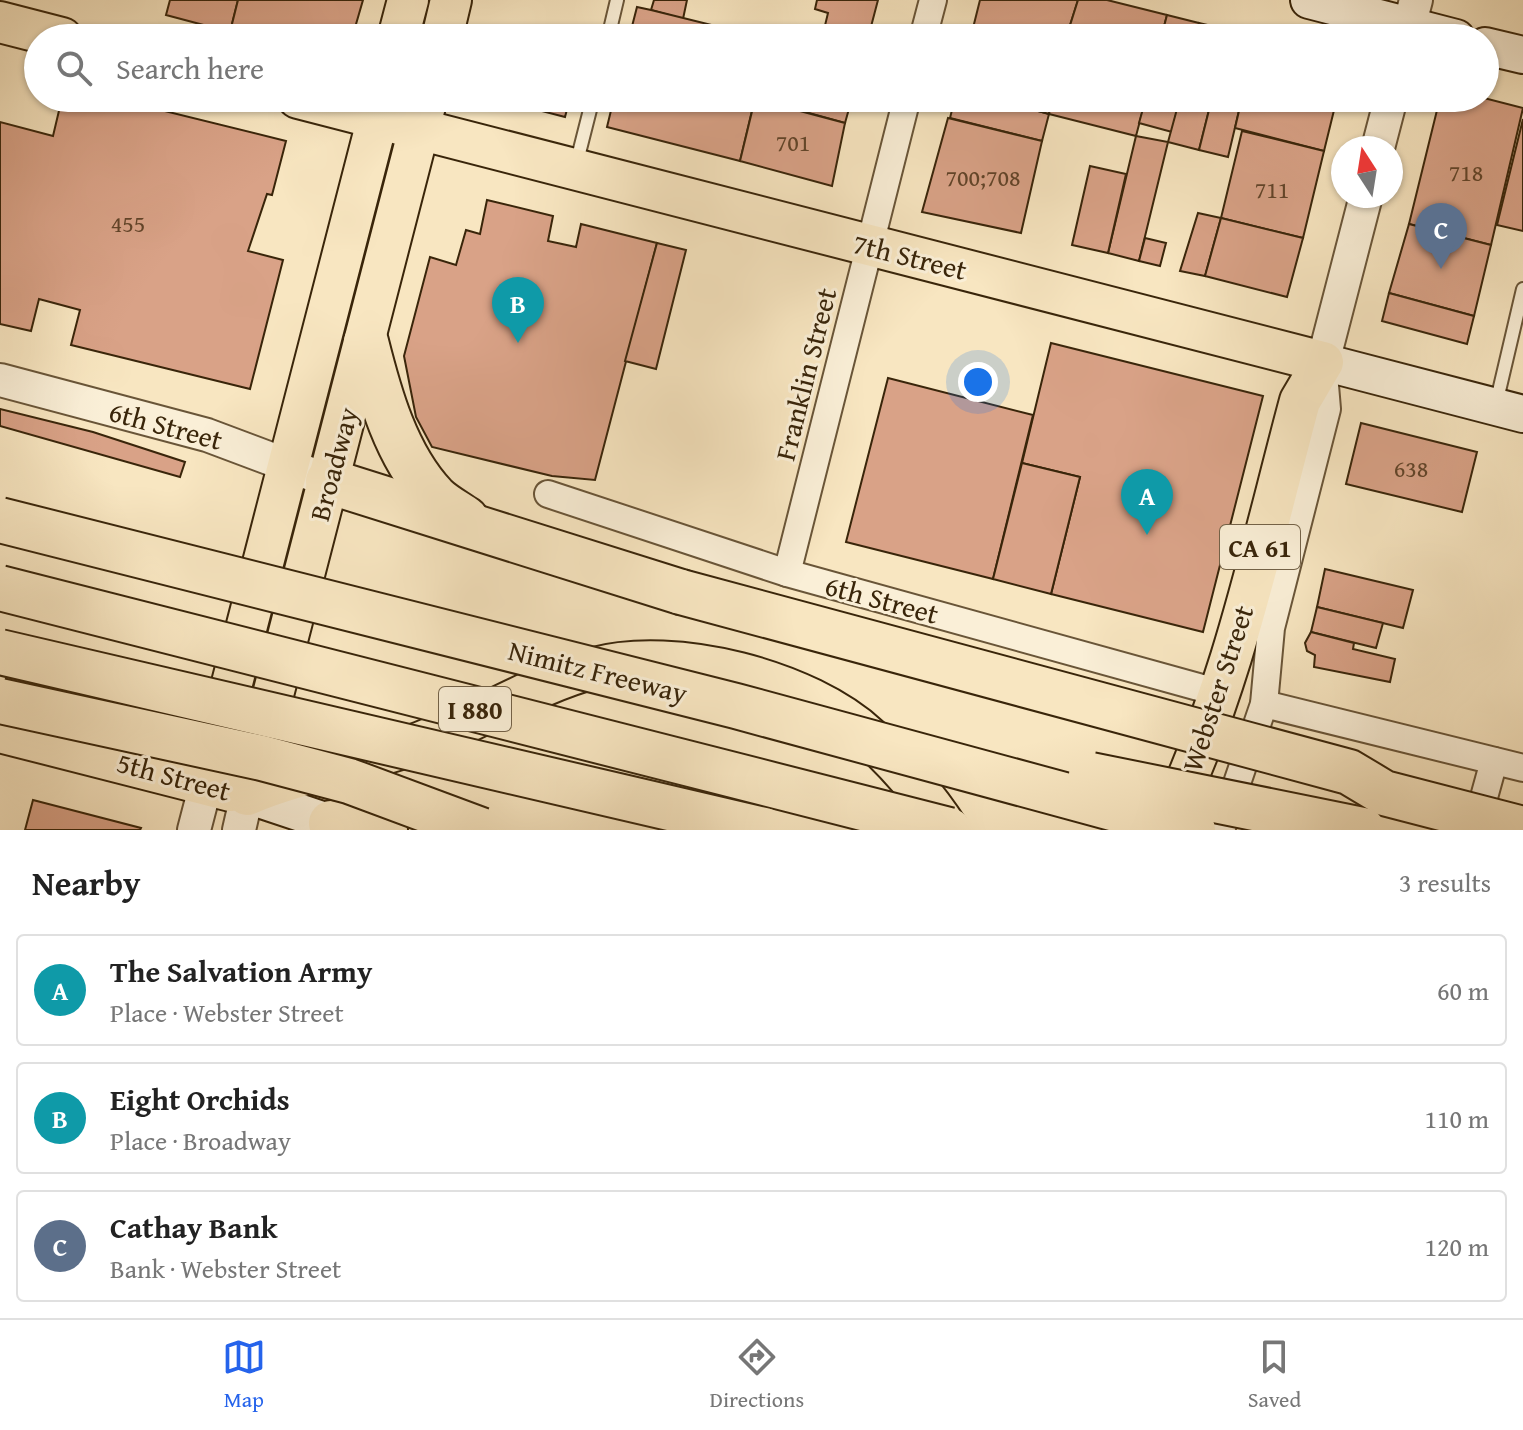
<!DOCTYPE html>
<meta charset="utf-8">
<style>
body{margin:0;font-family:"Gentium Book Plus",serif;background:#f6f6f6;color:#222}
.compass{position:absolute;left:1331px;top:136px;width:72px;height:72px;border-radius:50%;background:#fff;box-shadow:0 2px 6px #0004;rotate:348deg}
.you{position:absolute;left:978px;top:382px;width:28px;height:28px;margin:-20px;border:6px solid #fff;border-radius:50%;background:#1a73e8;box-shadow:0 0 0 12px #1a73e833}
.badge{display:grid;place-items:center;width:52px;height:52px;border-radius:50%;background:#2563eb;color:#fff;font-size:26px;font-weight:700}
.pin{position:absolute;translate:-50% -66px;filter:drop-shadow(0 2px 4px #0008)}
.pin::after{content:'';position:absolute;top:42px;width:28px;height:24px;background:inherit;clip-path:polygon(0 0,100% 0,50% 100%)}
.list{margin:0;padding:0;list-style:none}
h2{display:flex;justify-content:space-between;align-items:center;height:104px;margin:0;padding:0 32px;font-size:34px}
h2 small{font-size:26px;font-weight:400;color:#767676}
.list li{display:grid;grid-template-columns:52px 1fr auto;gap:24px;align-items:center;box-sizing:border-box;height:112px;margin:0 16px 16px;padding:0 16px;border:2px solid #e0e0e0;border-radius:8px}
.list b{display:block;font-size:30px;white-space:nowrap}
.list p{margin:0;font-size:26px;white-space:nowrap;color:#767676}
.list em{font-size:26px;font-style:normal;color:#767676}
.icon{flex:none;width:44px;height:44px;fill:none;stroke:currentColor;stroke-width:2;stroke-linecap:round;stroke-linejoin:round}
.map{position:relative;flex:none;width:1523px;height:830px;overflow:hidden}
.search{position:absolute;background:#fff;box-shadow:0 2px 6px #0004;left:24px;right:24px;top:24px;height:88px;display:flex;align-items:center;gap:20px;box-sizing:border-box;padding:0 28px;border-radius:44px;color:#767676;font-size:30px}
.sheet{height:488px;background:#fff}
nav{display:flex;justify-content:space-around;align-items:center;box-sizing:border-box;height:112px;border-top:2px solid #e0e0e0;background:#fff;font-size:22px;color:#767676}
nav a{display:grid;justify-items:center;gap:4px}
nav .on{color:#2563eb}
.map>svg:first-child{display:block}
.building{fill:#d9a287;stroke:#39250a;stroke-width:2}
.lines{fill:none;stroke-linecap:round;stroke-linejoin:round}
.service-casing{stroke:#695538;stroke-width:16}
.minor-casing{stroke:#695538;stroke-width:30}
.tertiary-casing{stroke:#695538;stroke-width:36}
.secondary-casing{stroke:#39250a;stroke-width:40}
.primary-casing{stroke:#39250a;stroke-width:44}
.motorway-casing{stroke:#39250a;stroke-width:48}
.service{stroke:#faefd7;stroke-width:12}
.minor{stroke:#faefd7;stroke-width:26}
.tertiary{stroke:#faefd7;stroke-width:32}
.secondary{stroke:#faefd7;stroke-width:36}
.primary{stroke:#f8e6c1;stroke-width:40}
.motorway{stroke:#f8e6c1;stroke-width:44}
.motorway-bridge-casing{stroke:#39250a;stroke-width:48;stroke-linecap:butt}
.motorway-bridge{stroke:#f8e6c1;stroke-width:44}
.labels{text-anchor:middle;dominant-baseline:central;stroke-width:6;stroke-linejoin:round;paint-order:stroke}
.number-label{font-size:24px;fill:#614429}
.shield{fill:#faefd7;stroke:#736248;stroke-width:2}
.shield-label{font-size:26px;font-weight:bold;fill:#39250a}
.street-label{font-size:28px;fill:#39250a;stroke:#faefd7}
</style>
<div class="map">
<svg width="1523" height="830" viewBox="0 0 1523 830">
<rect width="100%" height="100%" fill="#f8e6c1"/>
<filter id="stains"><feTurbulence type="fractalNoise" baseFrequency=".0025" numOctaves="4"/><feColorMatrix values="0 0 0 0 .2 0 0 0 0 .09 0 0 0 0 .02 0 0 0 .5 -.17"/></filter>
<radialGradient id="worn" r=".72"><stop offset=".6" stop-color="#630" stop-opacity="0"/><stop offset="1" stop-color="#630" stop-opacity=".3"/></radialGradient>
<g class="building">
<polygon points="170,0 238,0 230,32 166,15"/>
<polygon points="238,0 363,0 352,38 252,38 230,32"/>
<polygon points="654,0 687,0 683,19 651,10"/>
<polygon points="817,0 878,0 868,38 822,38 828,13 815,9"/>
<polygon points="980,0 1078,0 1066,38 1012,38 973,28"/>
<polygon points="1078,0 1107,0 1167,15 1161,38 1066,38"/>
<polygon points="637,7 651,10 764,38 629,38"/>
<polygon points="1167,15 1199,23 1195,38 1161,38"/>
<polygon points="1199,23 1229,30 1227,38 1195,38"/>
<polygon points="973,28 1012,38 970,38"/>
<polygon points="1229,30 1257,38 1227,38"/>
<polygon points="62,98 112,98 286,141 272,195 267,194 248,251 283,260 250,389 71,345 80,310 39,299 31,331 0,324 0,122 53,136"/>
<polygon points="492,98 570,98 565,117"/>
<polygon points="614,98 755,98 740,161 607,127"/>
<polygon points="755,98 852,98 845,123"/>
<polygon points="955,98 991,98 1049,114 1042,141 950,118"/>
<polygon points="991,98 1052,98 1049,114"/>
<polygon points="1052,98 1146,98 1136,136 1049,114"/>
<polygon points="1146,98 1180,98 1172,132 1139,123"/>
<polygon points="1180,98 1212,98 1199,150 1168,142"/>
<polygon points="1212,98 1242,98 1228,157 1199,150"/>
<polygon points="1242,98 1337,98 1324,151 1235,128"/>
<polygon points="1440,98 1484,98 1523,108 1491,245 1409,224"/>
<polygon points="755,99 845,123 832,186 740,161"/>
<polygon points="948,118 1042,141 1021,233 922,212"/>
<polygon points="1523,119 1523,231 1497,225"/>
<polygon points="1242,131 1324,151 1303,238 1221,218"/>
<polygon points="1136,136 1168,142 1139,261 1108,253"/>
<polygon points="1090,166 1126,174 1108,253 1072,245"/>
<polygon points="487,200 553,216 548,241 576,247 581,224 657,243 595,480 552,476 432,447 416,417 404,356 430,257 456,265 466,230 480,234"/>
<polygon points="1198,213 1221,218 1205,276 1180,271"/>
<polygon points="1221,218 1303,238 1287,297 1205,276"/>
<polygon points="1409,224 1491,245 1474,316 1389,293"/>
<polygon points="1145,238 1166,243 1160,266 1139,261"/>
<polygon points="657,243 686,250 656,369 625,361"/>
<polygon points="1389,293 1474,316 1467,344 1382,321"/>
<polygon points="1051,343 1263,396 1203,632 1051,594 1080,477 1022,463"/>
<polygon points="888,378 1033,415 993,579 846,542"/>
<polygon points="0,409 93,432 185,462 180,477 0,426"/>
<polygon points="1361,423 1477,452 1462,512 1346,484"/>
<polygon points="1022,463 1080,477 1051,594 993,579"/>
<polygon points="1325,569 1413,590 1403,628 1317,607"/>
<polygon points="1317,607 1383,623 1376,648 1311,632"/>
<polygon points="1311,632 1354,643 1353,649 1395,659 1390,682 1314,667 1315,655 1307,651 1305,643"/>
<polygon points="33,800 141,828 140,830 25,830"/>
</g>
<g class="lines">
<g class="service-casing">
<g id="service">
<polyline points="608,38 617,0"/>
<polyline points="576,165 593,98"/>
<polyline points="1496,404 1523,289"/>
</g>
</g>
<g class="minor-casing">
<g id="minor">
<polyline points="923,38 933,0"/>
<polyline points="548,494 787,573 1220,693"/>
<polyline points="787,573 907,98"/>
<polyline points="1264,704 1523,768"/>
<polyline points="1221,830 1264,704 1271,628 1327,409 1323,362"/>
<polyline points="1475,830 1494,761"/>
</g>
</g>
<g class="tertiary-casing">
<g id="tertiary">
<polyline points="1406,38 1416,0"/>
<polyline points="1378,148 1391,98"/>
<polyline points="1323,362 1366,196"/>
<polyline points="0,380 207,435 311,474"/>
<polyline points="194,830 206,784"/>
<polyline points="239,830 247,795"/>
</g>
</g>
<g class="secondary-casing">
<g id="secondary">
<polyline points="1309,0 1456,38"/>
<polyline points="1485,46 1523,55"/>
<polyline points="1323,362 1523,414"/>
<polyline points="247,795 331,823"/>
</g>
</g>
<g class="primary-casing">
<g id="primary">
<polyline points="0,22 62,38"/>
<polyline points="398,38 408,0"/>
<polyline points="442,38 451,0"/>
<path d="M298,98L1323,362L1300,401C1262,542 1232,690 1167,823"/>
<polyline points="0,732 231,791"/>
<polyline points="260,745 427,98"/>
<polyline points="206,784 383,98"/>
<path d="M247,795C306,770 362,764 421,742C480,720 534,684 594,668C675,646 808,680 869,737C897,763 928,798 948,830"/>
</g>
</g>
<g class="motorway-casing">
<g id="motorway">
<path d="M366,342C379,394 396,456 435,497C443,505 456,512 466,519"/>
<polyline points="328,481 681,592"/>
<polyline points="331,823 385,830"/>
</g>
</g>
<use href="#service" class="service"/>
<use href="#minor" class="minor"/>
<use href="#tertiary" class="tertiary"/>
<use href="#secondary" class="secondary"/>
<use href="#primary" class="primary"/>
<use href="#motorway" class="motorway"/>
<g class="motorway-bridge-casing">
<g id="motorway-bridge">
<polyline points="0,520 736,706 1193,830"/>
<polyline points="0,588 949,830"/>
<polyline points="681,592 1349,772 1384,793 1523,829"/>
<polyline points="0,652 764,830"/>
<polyline points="0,701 262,758 349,781 481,830"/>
<polyline points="1091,775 1363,830"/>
</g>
</g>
<use href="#motorway-bridge" class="motorway-bridge"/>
</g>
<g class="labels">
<g class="number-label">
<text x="793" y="142">701</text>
<text x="1466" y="172">718</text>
<text x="983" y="177">700;708</text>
<text x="1272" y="189">711</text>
<text x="128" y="223">455</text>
<text x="1411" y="468">638</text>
</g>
<g class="shield">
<rect x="1220" y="525" width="80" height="44" rx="6"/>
<rect x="439" y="687" width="72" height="44" rx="6"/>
</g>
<g class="shield-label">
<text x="1260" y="547">CA 61</text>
<text x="475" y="709">I 880</text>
</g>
<g class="street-label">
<text transform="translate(910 256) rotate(14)">7th Street</text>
<text transform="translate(805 374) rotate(-76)">Franklin Street</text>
<text transform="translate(166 425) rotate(15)">6th Street</text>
<text transform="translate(333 464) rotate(-75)">Broadway</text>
<text transform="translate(882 599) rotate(15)">6th Street</text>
<text transform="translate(598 671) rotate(14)">Nimitz Freeway</text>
<text transform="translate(1217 688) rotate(-72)">Webster Street</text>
<text transform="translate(174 776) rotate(15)">5th Street</text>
</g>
</g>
<rect width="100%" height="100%" filter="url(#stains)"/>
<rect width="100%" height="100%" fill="url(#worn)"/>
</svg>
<svg class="compass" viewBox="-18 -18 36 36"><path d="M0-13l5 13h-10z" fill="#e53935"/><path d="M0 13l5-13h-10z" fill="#767676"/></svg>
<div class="you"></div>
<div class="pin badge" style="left:1147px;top:535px;background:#0f9aa8">A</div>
<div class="pin badge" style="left:518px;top:343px;background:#0f9aa8">B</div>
<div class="pin badge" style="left:1441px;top:269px;background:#5c6f8a">C</div>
<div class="search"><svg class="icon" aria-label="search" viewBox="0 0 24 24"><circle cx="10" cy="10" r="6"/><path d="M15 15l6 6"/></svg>Search here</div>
</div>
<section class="sheet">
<h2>Nearby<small>3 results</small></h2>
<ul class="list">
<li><span class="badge" style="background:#0f9aa8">A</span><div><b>The Salvation Army</b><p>Place · Webster Street</p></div><em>60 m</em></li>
<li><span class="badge" style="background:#0f9aa8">B</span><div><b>Eight Orchids</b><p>Place · Broadway</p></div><em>110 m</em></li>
<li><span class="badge" style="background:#5c6f8a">C</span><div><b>Cathay Bank</b><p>Bank · Webster Street</p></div><em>120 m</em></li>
</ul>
</section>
<nav>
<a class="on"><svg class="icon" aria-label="map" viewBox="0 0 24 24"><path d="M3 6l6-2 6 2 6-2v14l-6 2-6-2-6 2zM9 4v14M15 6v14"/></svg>Map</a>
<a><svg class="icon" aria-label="directions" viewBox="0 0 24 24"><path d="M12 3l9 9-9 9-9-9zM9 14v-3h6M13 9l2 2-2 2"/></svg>Directions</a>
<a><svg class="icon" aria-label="saved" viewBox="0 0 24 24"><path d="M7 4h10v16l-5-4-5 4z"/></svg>Saved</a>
</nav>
